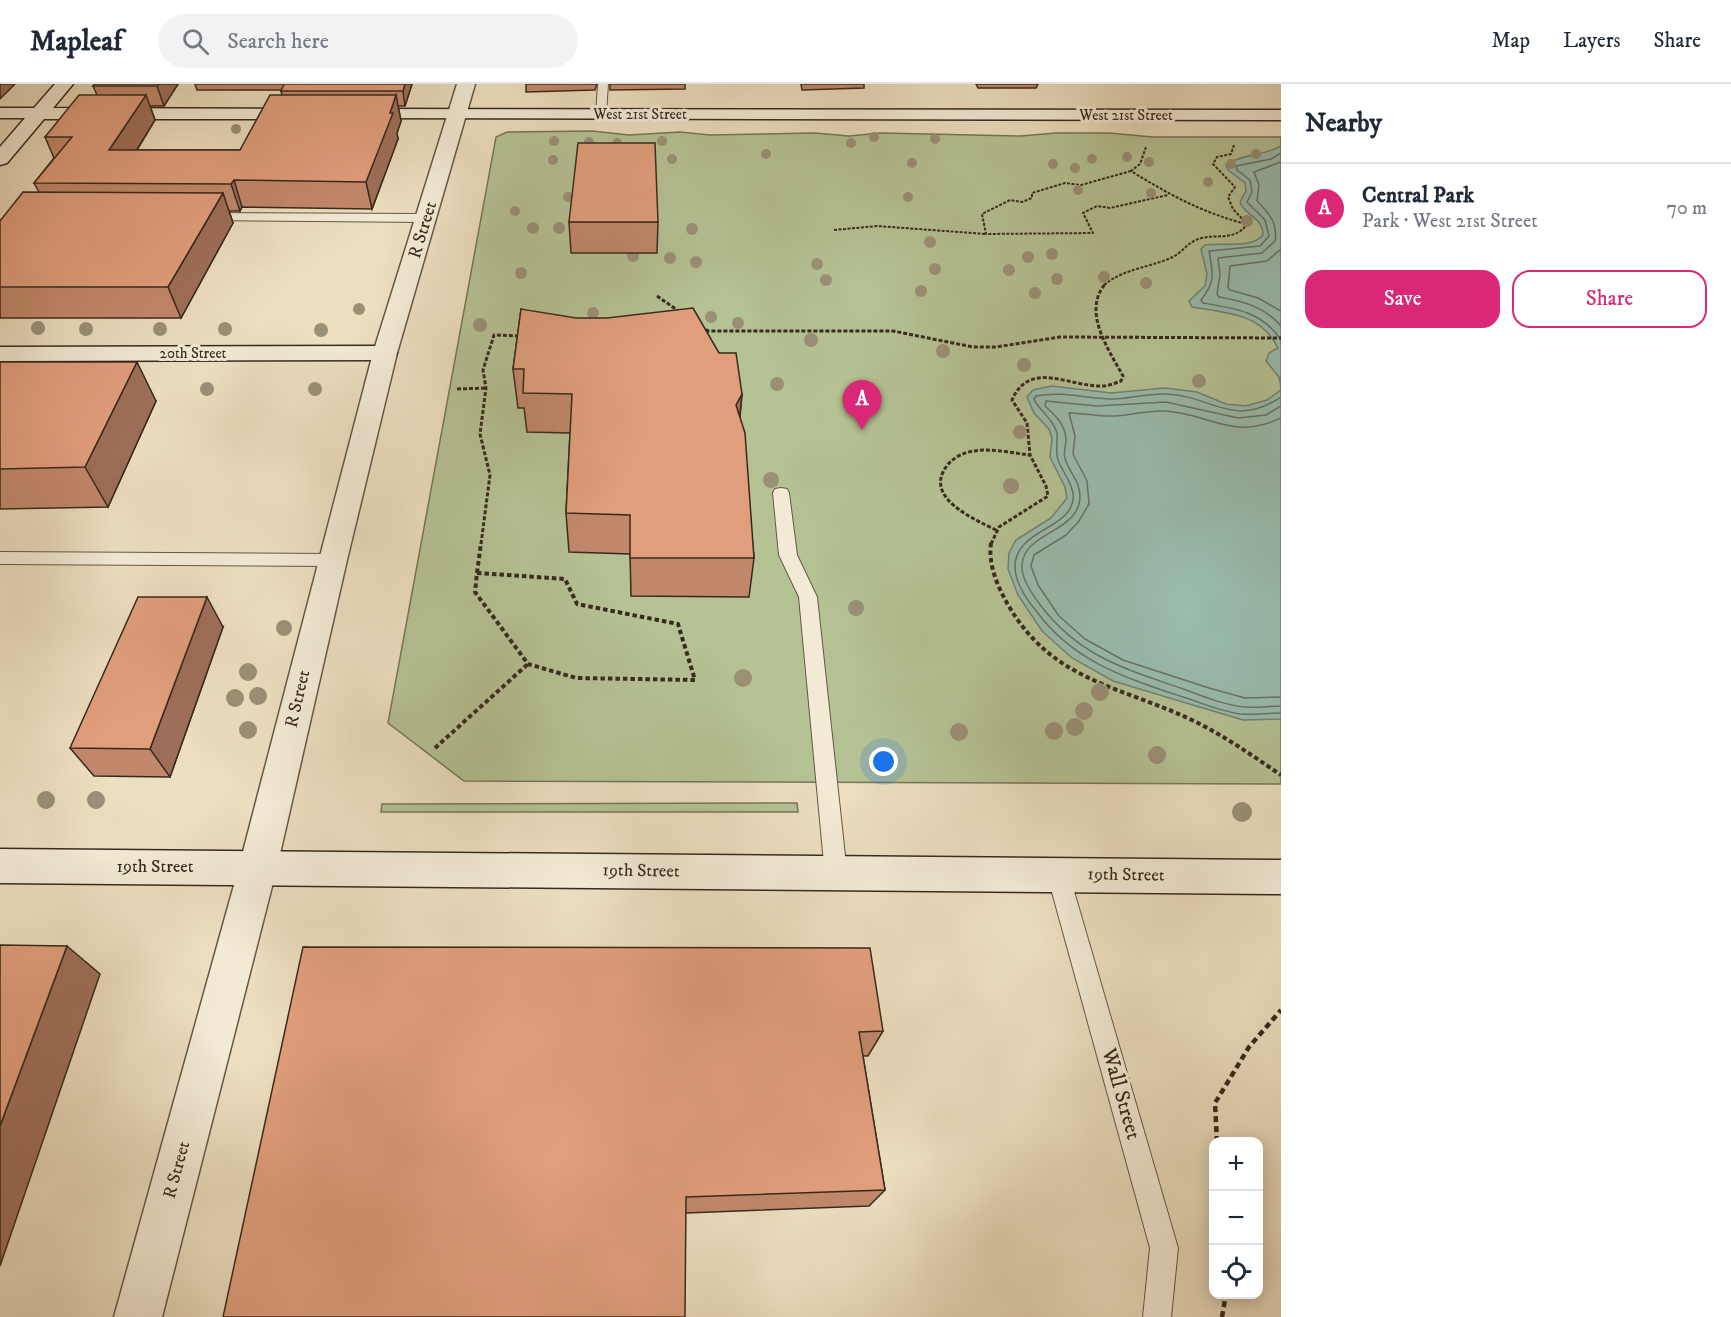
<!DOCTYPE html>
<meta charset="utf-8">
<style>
body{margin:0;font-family:"IM FELL DW Pica",serif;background:#f2f2f3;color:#1f2937}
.controls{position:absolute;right:18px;bottom:18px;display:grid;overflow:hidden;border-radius:12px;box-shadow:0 3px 15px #0003}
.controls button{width:54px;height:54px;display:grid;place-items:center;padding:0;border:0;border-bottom:2px solid #e0e1e3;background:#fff;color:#1f2937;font:30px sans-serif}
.you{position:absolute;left:884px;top:678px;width:21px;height:21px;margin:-15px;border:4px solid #fff;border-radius:50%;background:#1a73e8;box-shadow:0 0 0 9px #1a73e833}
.badge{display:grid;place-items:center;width:39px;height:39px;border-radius:50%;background:#db2777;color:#fff;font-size:20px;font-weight:700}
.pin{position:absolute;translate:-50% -50px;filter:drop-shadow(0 2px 3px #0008)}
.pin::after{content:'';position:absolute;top:32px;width:21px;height:18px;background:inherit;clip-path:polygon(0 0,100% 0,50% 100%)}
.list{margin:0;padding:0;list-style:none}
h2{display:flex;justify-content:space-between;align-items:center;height:78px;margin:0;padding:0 24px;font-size:26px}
h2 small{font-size:20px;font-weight:400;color:#747a83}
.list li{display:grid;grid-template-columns:39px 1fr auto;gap:18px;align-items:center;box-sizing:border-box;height:90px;padding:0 24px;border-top:2px solid #e0e1e3}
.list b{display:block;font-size:22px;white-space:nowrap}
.list p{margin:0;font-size:20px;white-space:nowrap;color:#747a83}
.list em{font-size:20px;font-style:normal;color:#747a83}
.actions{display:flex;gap:12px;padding:18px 24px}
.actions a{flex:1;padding:14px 0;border:2px solid #db2777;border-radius:18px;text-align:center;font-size:21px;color:#db2777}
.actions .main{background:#db2777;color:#fff}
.icon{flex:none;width:33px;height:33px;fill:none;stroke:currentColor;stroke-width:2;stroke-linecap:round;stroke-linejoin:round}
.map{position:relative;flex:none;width:1281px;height:1233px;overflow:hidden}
header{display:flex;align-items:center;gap:36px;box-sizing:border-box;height:84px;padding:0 30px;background:#fff;border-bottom:2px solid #e0e1e3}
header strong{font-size:28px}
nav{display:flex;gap:33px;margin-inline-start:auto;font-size:21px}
.search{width:420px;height:54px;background:#f2f2f3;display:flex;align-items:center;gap:15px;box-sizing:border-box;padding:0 21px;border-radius:33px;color:#747a83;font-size:22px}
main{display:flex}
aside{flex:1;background:#fff}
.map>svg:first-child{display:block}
.green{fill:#b5c294;stroke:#767658;stroke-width:1.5}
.water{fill:#99bcae;stroke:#728274;stroke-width:1.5}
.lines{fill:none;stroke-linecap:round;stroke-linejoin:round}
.shore{stroke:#687366;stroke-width:1.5}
.lane-casing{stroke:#645746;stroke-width:2}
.street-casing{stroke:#645746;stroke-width:3}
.secondary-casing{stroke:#372a1d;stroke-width:3}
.path-far3{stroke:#372a1d;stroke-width:2;stroke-dasharray:3 1.5;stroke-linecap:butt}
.path-far2{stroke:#372a1d;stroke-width:3;stroke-dasharray:4 2;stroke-linecap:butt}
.path-far1{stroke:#372a1d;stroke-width:4;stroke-dasharray:4.5 3;stroke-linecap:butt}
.path{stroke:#372a1d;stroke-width:4.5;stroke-dasharray:6 4;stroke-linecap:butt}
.lane{fill:#f3ead5;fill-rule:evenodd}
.street{fill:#f3ead5;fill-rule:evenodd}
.secondary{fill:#f3ead5;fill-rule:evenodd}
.tree{fill:#9a9076}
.wall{fill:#c2886c;stroke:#372a1d;stroke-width:1.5}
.shaded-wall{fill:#9e6f58;stroke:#372a1d;stroke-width:1.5}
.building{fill:#e19e7d;stroke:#372a1d;stroke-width:1.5}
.labels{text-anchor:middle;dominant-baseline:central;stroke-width:6;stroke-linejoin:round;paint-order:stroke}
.far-street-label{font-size:15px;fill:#372a1d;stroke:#f3ead5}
.street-label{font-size:18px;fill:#372a1d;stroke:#f3ead5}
.near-street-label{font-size:21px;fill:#372a1d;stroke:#f3ead5}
</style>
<header>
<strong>Mapleaf</strong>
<div class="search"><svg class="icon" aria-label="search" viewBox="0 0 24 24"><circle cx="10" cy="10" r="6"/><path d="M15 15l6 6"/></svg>Search here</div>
<nav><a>Map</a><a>Layers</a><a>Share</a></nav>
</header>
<main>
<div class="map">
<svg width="1281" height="1233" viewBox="0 0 1281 1233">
<rect width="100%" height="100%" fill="#ecdebf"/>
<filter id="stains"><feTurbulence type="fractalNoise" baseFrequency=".00333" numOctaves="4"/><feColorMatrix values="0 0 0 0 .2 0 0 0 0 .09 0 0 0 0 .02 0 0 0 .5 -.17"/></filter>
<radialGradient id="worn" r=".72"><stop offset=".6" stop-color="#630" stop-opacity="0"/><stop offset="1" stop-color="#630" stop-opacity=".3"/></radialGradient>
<g class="green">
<polygon points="592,47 629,51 680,48 710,51 815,49 849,52 881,49 1021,52 1056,49 1109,49 1153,53 1281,53 1281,700 464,697 388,639 496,53 507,48"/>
<polygon points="797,719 798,728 381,728 382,720"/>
</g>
<g class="water">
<path d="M1281,62V303L1279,293L1266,277L1269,269L1278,264C1261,229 1227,229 1192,223L1189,217L1205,202L1207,190L1201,165L1205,161C1221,158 1252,165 1263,151C1263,133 1245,132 1240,118L1246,107L1245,99L1228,86L1226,81C1241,70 1264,72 1281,62Z"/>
<polygon points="1052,302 1111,309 1165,304 1197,308 1226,320 1246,322 1267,316 1281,306 1281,635 1243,636 1113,597 1072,574 1042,547 1018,511 1008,485 1009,469 1016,456 1051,434 1067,414 1065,403 1050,373 1052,354 1049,345 1034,329 1027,313 1033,306"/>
</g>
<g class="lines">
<g class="shore">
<path d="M1281,69L1271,75L1236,82L1237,86L1250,96L1252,108L1247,118L1265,136L1269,152L1260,162L1209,167C1213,190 1216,197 1201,216L1203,219C1234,224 1263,228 1281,256"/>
<path d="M1281,78L1254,88L1259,101L1257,117C1269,129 1278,139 1275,157L1262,169L1218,174L1220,191L1217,210L1219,213C1243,217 1265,223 1281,242"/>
<polyline points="1281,165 1267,177 1230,182 1228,203 1230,206 1258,214 1281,227"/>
<path d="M1281,313C1233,345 1213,312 1166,310C1147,309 1129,315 1110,315C1085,314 1061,307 1036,312L1034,315L1036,319C1043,329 1054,337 1057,349C1058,358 1055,367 1058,376C1062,387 1071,397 1073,409C1077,446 1015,443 1015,483C1015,499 1027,516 1037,528C1074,578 1126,594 1183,613C1202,619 1220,627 1240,630C1254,631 1267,629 1281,629"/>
<path d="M1281,322L1266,331L1238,334L1166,318L1097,322L1046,317L1045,322C1055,331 1066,341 1066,356C1066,362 1063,368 1065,374C1068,387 1080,397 1080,412C1080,449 1024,447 1022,481C1021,495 1033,511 1041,522C1080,573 1126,585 1183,605C1203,612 1223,621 1245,623C1257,624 1269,622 1281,622"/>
<path d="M1281,334C1232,357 1212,330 1165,327C1148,326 1132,331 1115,332C1100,333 1084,329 1069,329L1075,352L1073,370L1087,397L1089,420L1079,437L1066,451L1034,471L1031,482L1038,501L1059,532L1085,555L1123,576L1209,604L1245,614L1281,613"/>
</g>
<g class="lane-casing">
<g id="lane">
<polygon points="598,0 608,0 606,30 601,33 596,30"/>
<polygon points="205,129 427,130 433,134 427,138 201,136 201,130"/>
<polygon points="781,404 787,405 789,409 797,471 817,513 847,790 844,797 836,800 828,797 825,790 799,513 779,471 773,409 775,405"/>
<polygon points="0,468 332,470 338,472 341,476 338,480 332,482 0,480"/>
<polygon points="1058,780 1066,783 1069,790 1178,1164 1171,1233 1143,1233 1150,1164 1047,790 1050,783"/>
</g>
</g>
<g class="street-casing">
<polygon id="street" points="457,0 475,0 397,269 347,476 277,783 162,1233 114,1233 239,783 373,269"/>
</g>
<g class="secondary-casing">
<g id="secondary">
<polygon points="55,0 73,0 53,24 304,25 310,26 313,30 310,34 304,35 44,35 7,79 0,81 0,63 25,34 0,34 0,24 34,24"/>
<polygon points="356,25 1281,26 1281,36 350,34 347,30 350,26"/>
<polygon points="385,262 394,264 397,269 394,274 385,276 0,277 0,263"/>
<polygon points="0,765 1281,776 1281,810 0,799"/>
</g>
</g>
<g class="path-far3">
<path d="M1146,63L1140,80L1131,87C1168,110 1203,129 1246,140"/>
<polyline points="1131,87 1081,101 1065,99 1032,109 1032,114 1022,118 1010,116 982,130 986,150 1093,149 1083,129 1097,122 1110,124 1168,111"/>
<polyline points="834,146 877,142 986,150"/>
<path d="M1104,201C1125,184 1149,184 1173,173C1182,168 1187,160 1196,156C1214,148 1234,159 1247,140L1233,125L1228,113L1235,103L1213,80L1217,73L1231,70L1234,61"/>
</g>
<g class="path-far2">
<polyline points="657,212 680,228"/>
<polyline points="701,242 708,247 893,247 973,263 996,263 1060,253 1281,254"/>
<polyline points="457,305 486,304"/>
<path d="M996,446C974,435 924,414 946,383C952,374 964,368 974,367C992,364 1012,369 1030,371"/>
<polyline points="481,460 490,391 480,350 486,304 483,286 494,251 522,252"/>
<path d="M991,460L999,443L1048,412L1046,402L1030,371L1027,339L1012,316C1030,275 1069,303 1102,302C1109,302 1115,299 1121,297L1123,292C1109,266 1081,227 1106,199"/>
</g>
<g class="path-far1">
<path d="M991,459C988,480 997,501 1007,519C1052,599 1123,602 1196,638C1226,653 1253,672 1281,691"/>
<polygon points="477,489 565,495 577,520 678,540 695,596 576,594 528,580 475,508"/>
<polyline points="477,489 481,459"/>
<polyline points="435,664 528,580"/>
</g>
<g class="path">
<polyline points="1217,1058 1215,1019 1249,963 1281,926"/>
<polyline points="1222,1233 1226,1210"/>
</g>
<use href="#lane" class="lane"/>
<use href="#street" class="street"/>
<use href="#secondary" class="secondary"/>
</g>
<g class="tree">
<circle cx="236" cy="45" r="5"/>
<circle cx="874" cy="53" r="5"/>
<circle cx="935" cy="55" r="5"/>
<circle cx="554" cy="57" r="5"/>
<circle cx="662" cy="57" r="5"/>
<circle cx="589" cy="58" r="5"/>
<circle cx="617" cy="59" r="5"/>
<circle cx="851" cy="59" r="5"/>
<circle cx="766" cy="70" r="5"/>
<circle cx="1256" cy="70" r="5"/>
<circle cx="1127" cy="73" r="5"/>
<circle cx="672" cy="75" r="5"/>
<circle cx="1092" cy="75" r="5"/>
<circle cx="553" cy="76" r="5"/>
<circle cx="1149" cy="78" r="5"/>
<circle cx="912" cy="79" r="5"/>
<circle cx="1053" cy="80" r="5"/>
<circle cx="1231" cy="80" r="5"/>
<circle cx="1075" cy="84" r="5"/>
<circle cx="1208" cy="98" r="5"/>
<circle cx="1078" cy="106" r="5"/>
<circle cx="1151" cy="109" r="5"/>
<circle cx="568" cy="113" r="5"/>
<circle cx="908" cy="113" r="5"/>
<circle cx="515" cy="127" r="5"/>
<circle cx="1247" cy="137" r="6"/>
<circle cx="533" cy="144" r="6"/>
<circle cx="559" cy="144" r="6"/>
<circle cx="692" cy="145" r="6"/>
<circle cx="930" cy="158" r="6"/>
<circle cx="1052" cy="170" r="6"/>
<circle cx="633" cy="172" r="6"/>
<circle cx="1028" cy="173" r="6"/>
<circle cx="670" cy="174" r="6"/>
<circle cx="696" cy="178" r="6"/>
<circle cx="817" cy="180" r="6"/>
<circle cx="935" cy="185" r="6"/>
<circle cx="1009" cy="186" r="6"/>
<circle cx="521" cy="189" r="6"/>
<circle cx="1104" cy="193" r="6"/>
<circle cx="1057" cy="195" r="6"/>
<circle cx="826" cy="196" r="6"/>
<circle cx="1146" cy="199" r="6"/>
<circle cx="921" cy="207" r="6"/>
<circle cx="1035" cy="209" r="6"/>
<circle cx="359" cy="225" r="6"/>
<circle cx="593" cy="229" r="6"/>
<circle cx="711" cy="233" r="6"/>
<circle cx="738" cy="239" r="6"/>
<circle cx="480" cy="241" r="7"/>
<circle cx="38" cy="244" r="7"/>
<circle cx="86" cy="245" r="7"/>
<circle cx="160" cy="245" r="7"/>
<circle cx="225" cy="245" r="7"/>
<circle cx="321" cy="246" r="7"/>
<circle cx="811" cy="256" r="7"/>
<circle cx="943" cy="267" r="7"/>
<circle cx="1024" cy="281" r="7"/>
<circle cx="1199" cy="297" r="7"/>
<circle cx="777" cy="300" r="7"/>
<circle cx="207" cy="305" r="7"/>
<circle cx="315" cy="305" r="7"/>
<circle cx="1020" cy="348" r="7"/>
<circle cx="771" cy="396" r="8"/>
<circle cx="1011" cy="402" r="8"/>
<circle cx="856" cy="524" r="8"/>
<circle cx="284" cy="544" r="8"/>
<circle cx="248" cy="588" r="9"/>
<circle cx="743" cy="594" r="9"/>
<circle cx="1100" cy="608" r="9"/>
<circle cx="258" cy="612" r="9"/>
<circle cx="235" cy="614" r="9"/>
<circle cx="1084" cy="627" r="9"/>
<circle cx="1075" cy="643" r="9"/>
<circle cx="248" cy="646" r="9"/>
<circle cx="1054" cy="647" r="9"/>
<circle cx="959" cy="648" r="9"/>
<circle cx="1157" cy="671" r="9"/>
<circle cx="46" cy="716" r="9"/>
<circle cx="96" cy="716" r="9"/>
<circle cx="1242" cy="728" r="10"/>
</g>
<g class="wall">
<polygon points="95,0 178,0 164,22 150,22 155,36 137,66 240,66 282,11 281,7 281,6 197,6 195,0 412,0 405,22 398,22 401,37 397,49 398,55 372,125 242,123 240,127 229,127 233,139 181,234 0,234 0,137 39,108 34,99 54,74 45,53 97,11 93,2"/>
<polygon points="526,0 597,0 595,6 526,8"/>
<polygon points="610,0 685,0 685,5 610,6"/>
<polygon points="801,0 864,0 864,4 802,6"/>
<polygon points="976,0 1038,0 1036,4 978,4"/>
<polygon points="569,138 658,138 657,169 571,169"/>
<polygon points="521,225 742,310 740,333 754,474 749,513 631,512 630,470 569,468 566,429 570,349 527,348 524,324 518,324 513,285"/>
<polygon points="0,278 156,317 108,423 0,425"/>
<polygon points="223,543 170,693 94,692 70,664"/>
<polygon points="303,863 883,947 868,972 863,972 885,1106 869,1122 686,1129"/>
</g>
<g class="shaded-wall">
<polygon points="0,0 15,0 0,15"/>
<polygon points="159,0 178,0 164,22 157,2"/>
<polygon points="405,0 412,0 405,22 403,7"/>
<polygon points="146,11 155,36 120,93 109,66"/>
<polygon points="396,11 401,37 397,49 398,55 372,125 366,98"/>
<polygon points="234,96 242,123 240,127 231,100"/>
<polygon points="223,109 233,139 181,234 168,203"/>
<polygon points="137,278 156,317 108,423 85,383"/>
<polygon points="742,310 738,350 736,321"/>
<polygon points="207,513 223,543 170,693 150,665"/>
<polygon points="67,862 100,890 0,1182 0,1042"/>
</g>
<g class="building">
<polygon points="95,0 159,0 157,2 93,2"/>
<polygon points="284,0 405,0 403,7 281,7"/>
<polygon points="79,11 146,11 109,66 240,66 270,11 396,11 390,29 393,29 366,98 234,96 231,100 34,99 72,53 45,53"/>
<polygon points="578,59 655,59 658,138 569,138"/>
<polygon points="23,108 223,109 168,203 0,203 0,137"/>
<polygon points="693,224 719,269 736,269 742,310 736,321 745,349 754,474 630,474 630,431 566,429 572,310 523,309 524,285 513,285 521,225 576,234 607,234"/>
<polygon points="0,278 137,278 85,383 0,385"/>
<polygon points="138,513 207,513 150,665 70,664"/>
<polygon points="0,861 67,862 0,1042"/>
<polygon points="303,863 870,864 883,947 859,948 885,1106 686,1113 685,1233 223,1233"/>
</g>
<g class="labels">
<g class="far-street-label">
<text x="640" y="30">West 21st Street</text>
<text x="1126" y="31">West 21st Street</text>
<text x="193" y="269">20th Street</text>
</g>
<g class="street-label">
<text transform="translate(423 146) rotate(-73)">R Street</text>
<text transform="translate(298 615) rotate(-77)">R Street</text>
<text x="155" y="783">19th Street</text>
<text transform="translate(641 787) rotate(1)">19th Street</text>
<text transform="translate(1126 791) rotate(1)">19th Street</text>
<text transform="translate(177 1086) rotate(-75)">R Street</text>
</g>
<g class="near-street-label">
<text transform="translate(1121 1010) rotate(74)">Wall Street</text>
</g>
</g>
<rect width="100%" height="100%" filter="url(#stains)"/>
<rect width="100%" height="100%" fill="url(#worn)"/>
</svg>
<div class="controls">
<button>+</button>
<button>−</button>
<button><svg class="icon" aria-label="locate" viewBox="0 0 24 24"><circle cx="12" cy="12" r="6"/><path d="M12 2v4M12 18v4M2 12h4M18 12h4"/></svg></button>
</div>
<div class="you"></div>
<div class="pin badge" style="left:862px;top:346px">A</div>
</div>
<aside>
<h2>Nearby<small></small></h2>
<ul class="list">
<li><span class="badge">A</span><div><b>Central Park</b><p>Park · West 21st Street</p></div><em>70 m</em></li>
</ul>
<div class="actions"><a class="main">Save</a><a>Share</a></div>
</aside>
</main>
